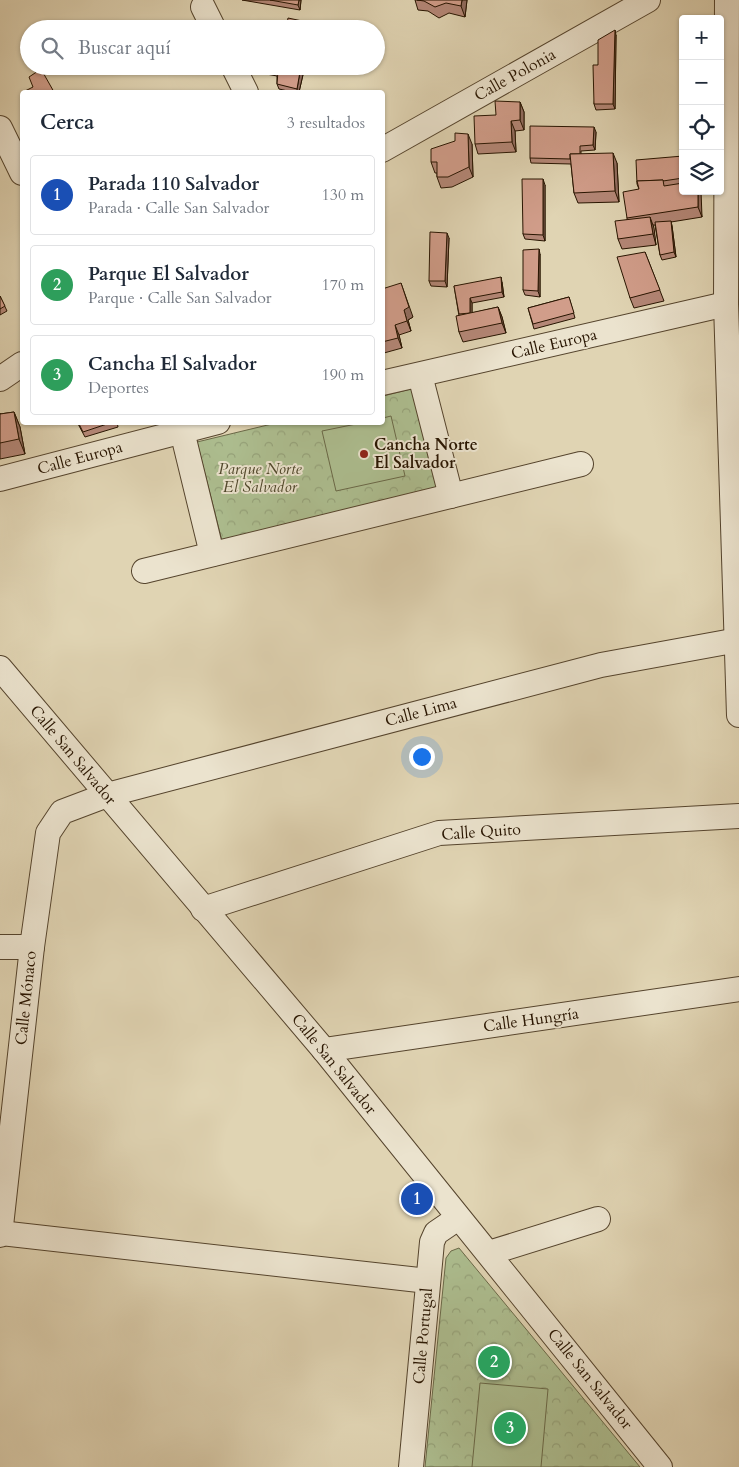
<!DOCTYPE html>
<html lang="es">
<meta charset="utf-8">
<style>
body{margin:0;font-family:Cardo,serif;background:#f2f2f3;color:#1f2937}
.controls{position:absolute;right:15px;top:15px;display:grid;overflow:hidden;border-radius:5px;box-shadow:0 1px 4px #0004}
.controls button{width:45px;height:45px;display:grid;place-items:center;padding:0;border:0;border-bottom:1px solid #e0e1e3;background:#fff;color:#1f2937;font:25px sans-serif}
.you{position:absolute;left:421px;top:756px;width:18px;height:18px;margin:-12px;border:4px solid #fff;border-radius:50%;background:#1a73e8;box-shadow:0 0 0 8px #1a73e833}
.badge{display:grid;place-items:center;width:32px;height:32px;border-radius:50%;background:#8f2418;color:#fff;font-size:16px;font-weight:700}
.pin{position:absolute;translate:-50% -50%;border:2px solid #fff;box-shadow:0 1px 5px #0006}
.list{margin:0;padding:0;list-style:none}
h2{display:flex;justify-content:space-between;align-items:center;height:65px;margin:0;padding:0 20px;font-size:21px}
h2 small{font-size:16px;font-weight:400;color:#747a83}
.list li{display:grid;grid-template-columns:32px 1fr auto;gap:15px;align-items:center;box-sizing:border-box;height:80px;margin:0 10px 10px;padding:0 10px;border:1px solid #e0e1e3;border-radius:5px}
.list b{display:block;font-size:19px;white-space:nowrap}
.list p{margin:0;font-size:16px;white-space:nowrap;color:#747a83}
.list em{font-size:16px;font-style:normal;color:#747a83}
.icon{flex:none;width:28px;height:28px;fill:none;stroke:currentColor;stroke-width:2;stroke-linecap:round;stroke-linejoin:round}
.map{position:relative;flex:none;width:739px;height:1467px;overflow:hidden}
.search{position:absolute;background:#fff;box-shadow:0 1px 4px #0004;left:20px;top:20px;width:365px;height:55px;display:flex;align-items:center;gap:12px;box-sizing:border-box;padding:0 18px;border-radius:28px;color:#747a83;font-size:19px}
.panel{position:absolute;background:#fff;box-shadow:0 1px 4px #0004;left:20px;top:90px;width:365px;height:335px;border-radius:5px}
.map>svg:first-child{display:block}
.park{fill:url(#park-crowns);stroke:#6a6948}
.pitch{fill:#adbe90;stroke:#6a6948}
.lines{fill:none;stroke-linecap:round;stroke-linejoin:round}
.minor-casing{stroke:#55442d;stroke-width:26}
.minor{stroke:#ebe3ce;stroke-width:24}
.wall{fill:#b48777;stroke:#271400}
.shaded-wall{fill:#926e61;stroke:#271400}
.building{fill:#d19d8a;stroke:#271400}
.poi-dot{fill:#8f2418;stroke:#ebe3ce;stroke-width:2}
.labels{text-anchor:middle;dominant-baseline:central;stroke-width:4;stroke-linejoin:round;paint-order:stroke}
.street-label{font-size:16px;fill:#271400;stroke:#ebe3ce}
.poi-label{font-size:16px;font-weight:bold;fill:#271400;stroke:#ebe3ce;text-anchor:start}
.park-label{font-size:16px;font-style:italic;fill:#4f472b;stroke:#ebe3ce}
</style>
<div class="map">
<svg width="739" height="1467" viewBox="0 0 739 1467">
<defs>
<pattern id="park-crowns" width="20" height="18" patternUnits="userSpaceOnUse" patternTransform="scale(1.25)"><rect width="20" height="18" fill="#adbe90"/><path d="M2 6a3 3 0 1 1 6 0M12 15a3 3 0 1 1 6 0" fill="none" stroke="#95a27a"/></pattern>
</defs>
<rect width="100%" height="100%" fill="#e0d4b3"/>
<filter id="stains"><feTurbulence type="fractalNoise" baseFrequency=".004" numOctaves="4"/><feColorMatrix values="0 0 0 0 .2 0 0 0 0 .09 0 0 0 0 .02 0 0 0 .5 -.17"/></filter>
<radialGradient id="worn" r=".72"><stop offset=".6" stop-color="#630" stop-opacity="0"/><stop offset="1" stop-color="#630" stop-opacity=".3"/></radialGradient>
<g class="park">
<polygon points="415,388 439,487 222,541 197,442 276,423 382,422 383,396"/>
<polygon points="459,1248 640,1467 425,1467 446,1258 451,1251"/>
</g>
<g class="pitch">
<polygon points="391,416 405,476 336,491 322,431 361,423 382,422 383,418"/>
<polygon points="480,1383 548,1389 541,1467 472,1467"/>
</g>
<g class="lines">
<g class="minor-casing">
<g id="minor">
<polyline points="727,0 726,304 739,715"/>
<polyline points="203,7 214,29"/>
<polyline points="233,66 246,92"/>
<polyline points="0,128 22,173"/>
<polyline points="382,150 648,0"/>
<polyline points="420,375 451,496"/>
<polyline points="0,379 22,364"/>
<polyline points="382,383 726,304"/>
<polyline points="182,431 212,554"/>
<polyline points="0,479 218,422"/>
<polyline points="144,571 581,464"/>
<polyline points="0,668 324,1050 660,1467"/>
<polyline points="203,909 439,833 739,816"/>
<polyline points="0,947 32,947"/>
<polyline points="324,1050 739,989"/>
<polyline points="0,1233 428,1281"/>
<polyline points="0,1235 32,947 48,833 62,812 107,795 601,665 738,640"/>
<polyline points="489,1253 598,1219"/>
<polyline points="411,1467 432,1242 436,1233 458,1218"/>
</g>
</g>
<use href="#minor" class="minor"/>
</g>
<g class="wall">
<polygon points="242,0 301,0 300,10"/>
<polygon points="415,0 467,0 465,17 449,13 439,18 428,11 418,10"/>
<polygon points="616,35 615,109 596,110 594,104 598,65"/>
<polygon points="248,66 305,66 299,92 292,92 279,89 277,84 277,76 250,71"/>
<polygon points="520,102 524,112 524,130 515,131 516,152 478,154 475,144 496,115"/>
<polygon points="596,132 595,150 581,151 581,154 617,163 619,202 578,203 574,193 571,164 531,163 530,158"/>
<polygon points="472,144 473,177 452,187 441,188 437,177 437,173 435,173 431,162"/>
<polygon points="683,156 683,191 698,191 702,217 671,222 672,226 676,257 662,260 660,255 655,225 653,225 656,245 622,249 618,239 627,220 627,218 639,189 637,184"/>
<polygon points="545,185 545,241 525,239 523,234"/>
<polygon points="449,238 447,287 431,286 429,281"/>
<polygon points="645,252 664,301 634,308 630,298"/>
<polygon points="540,254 540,297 525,295 523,290"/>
<polygon points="502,282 504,297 472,303 472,313 498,307 502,317 506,333 463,342 459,332 459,316 454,286"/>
<polygon points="382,289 413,317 408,320 411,331 399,335 402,348 384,353 382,349"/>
<polygon points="0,296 7,311 0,315"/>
<polygon points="569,297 575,318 534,329 528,308"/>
<polygon points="14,412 20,427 25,454 0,459 0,413 0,414"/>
<polygon points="77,422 117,422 118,427 85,437"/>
</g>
<g class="shaded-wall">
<polygon points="299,0 301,0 300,10 298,5"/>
<polygon points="462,0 467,0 465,17 461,6"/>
<polygon points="307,22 309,27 309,29 306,29"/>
<polygon points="615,30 616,35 615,109 613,104"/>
<polygon points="301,66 305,66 299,92 298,92 297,89"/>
<polygon points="520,102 524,112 524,130 520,120"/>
<polygon points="511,121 515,131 516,152 512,142"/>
<polygon points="594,127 596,132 595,150 593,145"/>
<polygon points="468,134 472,144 473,177 469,167"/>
<polygon points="613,153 617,163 619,202 615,191"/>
<polygon points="543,179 545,185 545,241 543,235"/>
<polygon points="698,191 701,191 702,217 698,207"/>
<polygon points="650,217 654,228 656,245 653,234"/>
<polygon points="671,221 672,226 676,257 674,252"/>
<polygon points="447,233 449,238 447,287 445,281"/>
<polygon points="539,249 540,254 540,297 538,291"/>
<polygon points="501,277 502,282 504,297 502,292"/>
<polygon points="401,283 413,317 408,320 411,331 407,321 404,310"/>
<polygon points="470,298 472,303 472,318 470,313"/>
<polygon points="498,307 502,317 506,333 502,323"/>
<polygon points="395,325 399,335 402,348 398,338"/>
<polygon points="14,412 20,427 25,454 19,439"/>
</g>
<g class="building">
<polygon points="270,0 299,0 298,5"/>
<polygon points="417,0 462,0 461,6 446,3 435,7 424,1"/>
<polygon points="288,18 307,22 306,29 286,29"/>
<polygon points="241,21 280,28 280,29 239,29"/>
<polygon points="615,30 613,104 594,104 593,65 598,65 598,40"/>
<polygon points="251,66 301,66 297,89 277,84 278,71"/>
<polygon points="41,69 54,92 23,92 33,87 29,77"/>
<polygon points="495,101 520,102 520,120 511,121 512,142 475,144 474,116 496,115"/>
<polygon points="530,126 594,127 593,145 580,146 580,154 570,154 570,159 530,158"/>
<polygon points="455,133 468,134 469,167 448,177 437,177 437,162 431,162 431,149 455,141"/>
<polygon points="613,153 615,191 574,193 570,154"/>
<polygon points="683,156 683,178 663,181 663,180 637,181 638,183 637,184 636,160"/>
<polygon points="522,179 543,179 543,235 523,234"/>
<polygon points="663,180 664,186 683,183 683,191 698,191 698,207 627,218 623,192 639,189 637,181"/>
<polygon points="650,217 653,234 618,239 615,221"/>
<polygon points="671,221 674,252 660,255 655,222"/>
<polygon points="430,232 447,233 445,281 429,281"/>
<polygon points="539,249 538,291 523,290 523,250"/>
<polygon points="645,252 660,290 630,298 617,257"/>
<polygon points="501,277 502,292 470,298 470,313 459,314 454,286"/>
<polygon points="401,283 409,307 404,310 407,321 395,325 398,338 382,342 382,289"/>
<polygon points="0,296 5,306 0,309"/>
<polygon points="569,297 574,313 533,324 528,308"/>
<polygon points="498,307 502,323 459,332 456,316"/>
<polygon points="14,412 19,439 0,443 0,414"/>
<polygon points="78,422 113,422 83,432"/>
</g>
<circle class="poi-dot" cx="364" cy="454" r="5"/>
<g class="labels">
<g class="street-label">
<text transform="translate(515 75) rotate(-29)">Calle Polonia</text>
<text transform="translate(554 344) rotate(-13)">Calle Europa</text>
<text transform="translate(80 458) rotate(-15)">Calle Europa</text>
<text transform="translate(421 712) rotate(-15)">Calle Lima</text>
<text transform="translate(73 755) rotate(50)">Calle San Salvador</text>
<text transform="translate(481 832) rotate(-4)">Calle Quito</text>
<text transform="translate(26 998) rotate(-84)">Calle Mónaco</text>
<text transform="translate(531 1020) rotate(-8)">Calle Hungría</text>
<text transform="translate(334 1064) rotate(51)">Calle San Salvador</text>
<text transform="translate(423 1336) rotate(-85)">Calle Portugal</text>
<text transform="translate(590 1379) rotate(51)">Calle San Salvador</text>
</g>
<g class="poi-label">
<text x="374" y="445">Cancha Norte<tspan x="374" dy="18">El Salvador</tspan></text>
</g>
<g class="park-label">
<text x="260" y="469">Parque Norte<tspan x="260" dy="18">El Salvador</tspan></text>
</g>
</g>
<rect width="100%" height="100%" filter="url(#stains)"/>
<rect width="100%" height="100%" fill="url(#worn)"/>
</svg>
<div class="controls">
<button>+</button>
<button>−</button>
<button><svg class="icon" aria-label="locate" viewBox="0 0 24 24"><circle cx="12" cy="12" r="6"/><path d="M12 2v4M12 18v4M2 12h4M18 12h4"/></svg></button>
<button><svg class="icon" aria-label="layers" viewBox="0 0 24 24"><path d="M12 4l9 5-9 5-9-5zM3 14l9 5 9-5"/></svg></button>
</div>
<div class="you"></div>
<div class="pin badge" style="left:417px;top:1199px;background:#1a4fb4">1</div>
<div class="pin badge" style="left:494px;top:1362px;background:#2e9e5b">2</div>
<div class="pin badge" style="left:510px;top:1428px;background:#2e9e5b">3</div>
<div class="search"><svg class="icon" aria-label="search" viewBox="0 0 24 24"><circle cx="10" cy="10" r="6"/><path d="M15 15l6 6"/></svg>Buscar aquí</div>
<section class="panel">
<h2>Cerca<small>3 resultados</small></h2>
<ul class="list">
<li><span class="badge" style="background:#1a4fb4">1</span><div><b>Parada 110 Salvador</b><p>Parada · Calle San Salvador</p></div><em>130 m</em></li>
<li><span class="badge" style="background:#2e9e5b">2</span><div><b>Parque El Salvador</b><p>Parque · Calle San Salvador</p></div><em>170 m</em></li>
<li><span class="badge" style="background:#2e9e5b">3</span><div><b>Cancha El Salvador</b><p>Deportes</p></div><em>190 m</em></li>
</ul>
</section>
</div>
